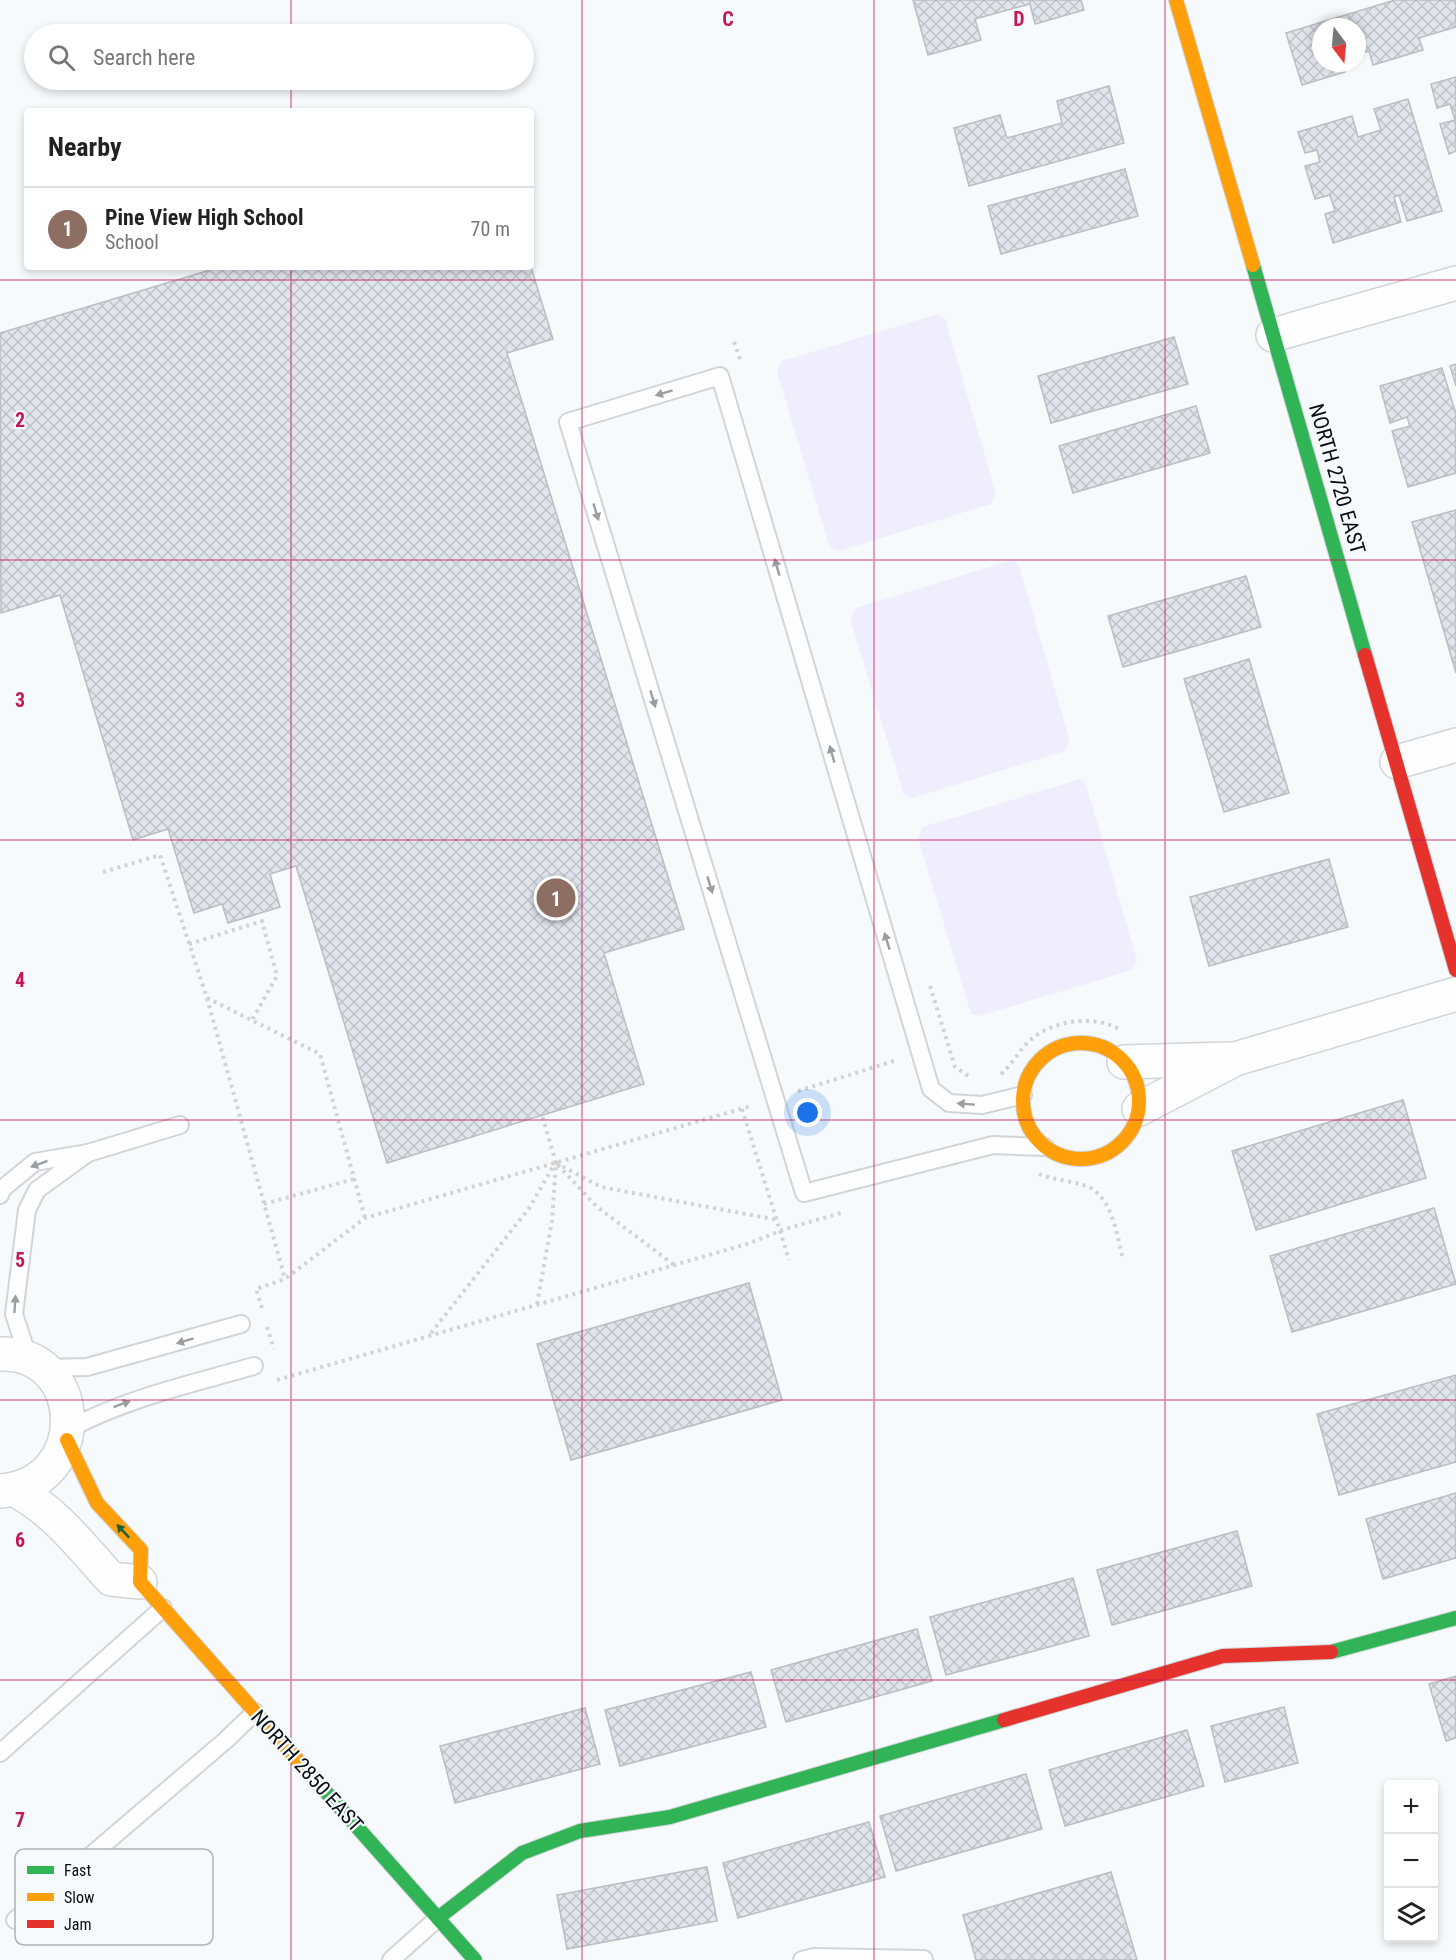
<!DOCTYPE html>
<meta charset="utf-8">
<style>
body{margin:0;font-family:"Roboto Condensed",sans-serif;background:#f2f2f2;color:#222}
.controls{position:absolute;right:18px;bottom:18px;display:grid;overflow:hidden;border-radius:6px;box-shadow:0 3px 9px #0003}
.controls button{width:54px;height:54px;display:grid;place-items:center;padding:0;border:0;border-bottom:2px solid #e0e0e0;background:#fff;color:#222;font:30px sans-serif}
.compass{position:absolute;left:1312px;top:18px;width:54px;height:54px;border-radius:50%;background:#fff;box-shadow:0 3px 9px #0003;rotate:164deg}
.you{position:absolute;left:808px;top:1113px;width:21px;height:21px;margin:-15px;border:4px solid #fff;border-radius:50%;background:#1a73e8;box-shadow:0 0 0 9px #1a73e833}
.badge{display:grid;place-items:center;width:39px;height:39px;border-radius:50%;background:#5b6064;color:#fff;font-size:20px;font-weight:700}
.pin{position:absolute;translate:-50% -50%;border:3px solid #fff;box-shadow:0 2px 6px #0006}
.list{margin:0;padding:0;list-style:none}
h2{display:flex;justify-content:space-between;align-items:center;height:78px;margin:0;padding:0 24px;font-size:26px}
h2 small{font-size:20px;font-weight:400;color:#767676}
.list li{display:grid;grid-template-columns:39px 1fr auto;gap:18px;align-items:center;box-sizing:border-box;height:84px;padding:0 24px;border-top:2px solid #e0e0e0}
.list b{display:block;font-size:22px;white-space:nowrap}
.list p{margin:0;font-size:20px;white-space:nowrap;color:#767676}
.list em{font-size:20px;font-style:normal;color:#767676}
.icon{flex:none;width:33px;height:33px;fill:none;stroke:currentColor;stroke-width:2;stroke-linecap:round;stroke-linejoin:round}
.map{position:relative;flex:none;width:1456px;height:1960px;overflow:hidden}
.search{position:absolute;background:#fff;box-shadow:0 3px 9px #0003;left:24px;top:24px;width:510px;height:66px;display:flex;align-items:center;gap:15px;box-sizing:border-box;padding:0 21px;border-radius:33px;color:#767676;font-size:22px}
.panel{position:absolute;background:#fff;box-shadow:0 3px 9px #0003;left:24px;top:108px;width:510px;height:162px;border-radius:6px}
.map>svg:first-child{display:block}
.park{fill:#f0eefe}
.building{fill:url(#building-cross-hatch);stroke:#babdc1;stroke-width:1.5}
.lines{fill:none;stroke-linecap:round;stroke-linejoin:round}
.lane-casing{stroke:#d1d5d9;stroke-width:20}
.street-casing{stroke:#d1d5d9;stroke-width:36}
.fast-casing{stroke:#d1d5d9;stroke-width:16}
.slow-casing{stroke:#d1d5d9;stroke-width:16}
.jam-casing{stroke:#d1d5d9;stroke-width:16}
.path{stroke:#d1d2d3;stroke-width:4;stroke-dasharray:3 4.5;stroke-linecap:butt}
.lane{stroke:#fefeff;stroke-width:16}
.street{stroke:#fefeff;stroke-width:33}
.fast{stroke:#30b455;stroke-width:14}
.slow{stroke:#ff9f0a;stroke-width:14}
.jam{stroke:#e5322d;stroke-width:14}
.oneway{fill:#9b9ea0}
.oneway2{fill:#1c6034}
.grid{fill:none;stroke:#c2185b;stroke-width:1.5;stroke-opacity:0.55}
.labels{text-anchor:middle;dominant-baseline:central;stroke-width:4.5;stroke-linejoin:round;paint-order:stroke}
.street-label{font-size:21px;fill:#070d12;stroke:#f6fafd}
.key{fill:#f6fafd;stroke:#aeb3b6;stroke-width:1.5}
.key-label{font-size:16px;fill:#070d12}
.grid-label{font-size:20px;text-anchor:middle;font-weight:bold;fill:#c2185b;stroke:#f6fafd;stroke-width:4.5;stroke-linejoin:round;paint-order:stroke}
</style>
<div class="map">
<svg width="1456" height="1960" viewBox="0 0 1456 1960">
<defs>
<pattern id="building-cross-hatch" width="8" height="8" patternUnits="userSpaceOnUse" patternTransform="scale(1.5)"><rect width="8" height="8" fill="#e0e4ec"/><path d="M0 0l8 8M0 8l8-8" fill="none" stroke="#bfc2c9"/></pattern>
</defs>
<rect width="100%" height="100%" fill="#f7fafc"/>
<g class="park">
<polygon points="938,314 945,318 996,494 991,504 839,551 830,548 777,372 782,361"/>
<polygon points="1012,560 1019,565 1070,741 1065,751 912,798 904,795 850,619 856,608"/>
<polygon points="1080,779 1086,784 1137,960 1132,970 980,1016 971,1014 918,838 923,827"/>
</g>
<g class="building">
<polygon points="913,0 1081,0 1084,10 1035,24 1030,4 975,19 981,40 928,55"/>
<polygon points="1395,0 1456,0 1456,27 1419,38 1423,50 1373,65 1369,51 1357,54 1357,27 1321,27 1321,63 1342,63 1345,72 1302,85 1286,33"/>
<polygon points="1456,77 1456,151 1449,154 1440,124 1455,120 1450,104 1437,108 1431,84"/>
<polygon points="1109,86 1124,143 969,186 954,128 1000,115 1007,138 1062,123 1057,101"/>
<polygon points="1408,99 1442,211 1407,221 1399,195 1394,197 1401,222 1333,243 1325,214 1335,211 1330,195 1315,199 1305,166 1320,162 1317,150 1305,153 1298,132 1352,116 1358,137 1381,130 1374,109"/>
<polygon points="1125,169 1138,216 1001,254 988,206"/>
<polygon points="220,267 531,267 553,339 507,353 684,929 604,953 644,1084 387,1163 296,866 270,874 280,907 228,923 222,904 194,913 168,829 133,840 60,595 1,613 0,333"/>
<polygon points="1174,337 1188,384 1051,423 1038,376"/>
<polygon points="1456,364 1456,386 1450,366"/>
<polygon points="1442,368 1456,414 1456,473 1408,487 1392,431 1410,426 1407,417 1390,423 1380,386"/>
<polygon points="1196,406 1210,453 1073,493 1059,446"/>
<polygon points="1456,510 1456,673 1412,522"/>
<polygon points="1246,576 1261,627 1123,667 1108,616"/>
<polygon points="1249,659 1289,793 1224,812 1184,679"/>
<polygon points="1329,859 1348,927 1209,966 1190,897"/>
<polygon points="1403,1100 1426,1178 1256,1230 1232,1151"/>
<polygon points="1434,1208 1456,1284 1292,1332 1270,1256"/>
<polygon points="749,1283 782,1400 571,1460 537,1344"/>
<polygon points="1456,1375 1456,1462 1339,1495 1317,1414"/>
<polygon points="1456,1493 1456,1558 1383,1579 1366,1519"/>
<polygon points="1237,1531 1252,1586 1112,1625 1097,1570"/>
<polygon points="1073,1578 1089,1636 946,1675 930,1617"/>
<polygon points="917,1629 932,1681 786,1722 771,1670"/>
<polygon points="751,1672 766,1727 620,1766 605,1710"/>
<polygon points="1456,1676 1456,1738 1446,1741 1429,1684"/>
<polygon points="1284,1707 1298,1763 1225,1782 1211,1726"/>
<polygon points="585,1708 600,1764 455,1803 440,1746"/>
<polygon points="1187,1730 1204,1786 1065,1826 1049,1770"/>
<polygon points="1026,1774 1042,1829 896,1871 880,1816"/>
<polygon points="869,1822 885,1877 738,1918 723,1863"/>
<polygon points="707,1867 717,1921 567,1949 557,1895"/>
<polygon points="1111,1872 1137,1960 976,1960 963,1915"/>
</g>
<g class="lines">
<g class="lane-casing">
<g id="lane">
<polyline points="1023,1095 982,1105 949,1103 931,1089 720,376 568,422 804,1193 993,1145 1045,1147"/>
<polyline points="0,1195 2,1189 35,1162 88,1153 180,1125"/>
<polyline points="29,1360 14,1314 27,1210 37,1190 88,1153"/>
<polyline points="44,1368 87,1367 241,1324"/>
<path d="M69,1429C127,1398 191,1384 254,1366"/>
<polyline points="0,1753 163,1608"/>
<polyline points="15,1920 226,1740 255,1712"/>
<polyline points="391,1960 438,1918"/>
<polyline points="802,1960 814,1957 924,1959"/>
</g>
</g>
<g class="street-casing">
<g id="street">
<polyline points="1273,335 1456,283"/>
<polyline points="1397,762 1456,745"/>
<polyline points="1124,1062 1228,1059"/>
<polyline points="1139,1109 1235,1059 1456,994"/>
<path d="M0,1354C87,1351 93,1484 0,1491"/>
<path d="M15,1490C54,1510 82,1547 111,1579L140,1582"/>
</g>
</g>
<g class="fast-casing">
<g id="fast">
<polyline points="1253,265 1365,655"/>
<polyline points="1331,1652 1456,1618"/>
<polyline points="302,1765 475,1960"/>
<polyline points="438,1918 522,1853 580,1831 670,1817 1004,1720"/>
</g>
</g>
<g class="slow-casing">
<g id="slow">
<polyline points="1176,0 1253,265"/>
<circle cx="1081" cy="1101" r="58"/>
<polyline points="67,1440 97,1503 141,1550 140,1582 302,1765"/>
</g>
</g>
<g class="jam-casing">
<g id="jam">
<polyline points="1365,655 1456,970"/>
<polyline points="1004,1720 1223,1656 1331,1652"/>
</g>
</g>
<g class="path">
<polyline points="734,342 740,359"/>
<polyline points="103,872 160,855 207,998 285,1279"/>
<polyline points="189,944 262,921 277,976 252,1020"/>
<polyline points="930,986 955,1067 970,1077"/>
<polyline points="207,998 320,1054 365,1218"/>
<path d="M1001,1074C1013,1064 1020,1048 1033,1038C1055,1020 1094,1015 1119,1029"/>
<polyline points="798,1091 897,1060"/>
<polyline points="742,1109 789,1260"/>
<polyline points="556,1163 601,1187 778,1220"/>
<polyline points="558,1165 596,1206 674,1265"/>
<path d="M1039,1174C1053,1180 1079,1182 1089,1187C1113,1200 1117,1236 1123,1259"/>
<polyline points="264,1204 354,1179"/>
<polyline points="537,1304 552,1221 556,1163 542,1115"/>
<polyline points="262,1308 256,1289 285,1279 365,1218 751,1106"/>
<polyline points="267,1327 274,1349"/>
<polyline points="431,1333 530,1207 555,1163"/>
<polyline points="277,1380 747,1244 785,1229 841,1213"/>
</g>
<use href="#lane" class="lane"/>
<use href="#street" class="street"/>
<use href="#fast" class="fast"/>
<use href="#slow" class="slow"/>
<use href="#jam" class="jam"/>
</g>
<defs><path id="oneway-solid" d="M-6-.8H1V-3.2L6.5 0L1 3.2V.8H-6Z" transform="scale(1.5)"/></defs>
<g class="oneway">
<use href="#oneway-solid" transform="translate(664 393) rotate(163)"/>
<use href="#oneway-solid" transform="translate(596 512) rotate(73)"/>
<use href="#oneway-solid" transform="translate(777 567) rotate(-106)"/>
<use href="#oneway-solid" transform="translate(653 699) rotate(73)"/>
<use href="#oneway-solid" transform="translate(832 754) rotate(-106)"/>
<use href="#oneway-solid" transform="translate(710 885) rotate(73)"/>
<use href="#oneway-solid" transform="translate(887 941) rotate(-107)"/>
<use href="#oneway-solid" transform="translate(966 1104) rotate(-176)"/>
<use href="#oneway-solid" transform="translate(39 1164) rotate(160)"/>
<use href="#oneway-solid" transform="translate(15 1304) rotate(-86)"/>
<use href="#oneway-solid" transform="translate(185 1341) rotate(163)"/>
<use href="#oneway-solid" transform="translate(122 1404) rotate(-20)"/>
</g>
<use class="oneway2" href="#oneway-solid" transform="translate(123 1531) rotate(-133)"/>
<path class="grid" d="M291,0V34M582,0V1960M874,0V1960M1165,0V1960M291,80V111M291,267V1960M0,280H1456M0,560H1456M0,840H1456M0,1120H1456M0,1400H1456M0,1680H1456"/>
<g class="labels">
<g class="street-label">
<text transform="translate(1337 479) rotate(74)">NORTH 2720 EAST</text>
<text transform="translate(307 1771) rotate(48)">NORTH 2850 EAST</text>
</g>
</g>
<rect x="15" y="1849" width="198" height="96" rx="9" class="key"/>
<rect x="27" y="1866" width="27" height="8" fill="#30b455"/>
<rect x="27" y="1893" width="27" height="8" fill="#ff9f0a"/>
<rect x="27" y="1920" width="27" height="8" fill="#e5322d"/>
<g class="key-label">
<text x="64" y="1876">Fast</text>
<text x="64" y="1903">Slow</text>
<text x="64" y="1930">Jam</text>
</g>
<g class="grid-label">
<text x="728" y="26">C</text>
<text x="1019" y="26">D</text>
<text x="20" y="427">2</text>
<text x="20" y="707">3</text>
<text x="20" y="987">4</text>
<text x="20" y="1267">5</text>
<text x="20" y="1547">6</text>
<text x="20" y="1827">7</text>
</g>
</svg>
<div class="controls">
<button>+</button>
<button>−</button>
<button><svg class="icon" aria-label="layers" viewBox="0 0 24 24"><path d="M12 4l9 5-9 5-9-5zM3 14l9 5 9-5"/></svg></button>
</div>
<svg class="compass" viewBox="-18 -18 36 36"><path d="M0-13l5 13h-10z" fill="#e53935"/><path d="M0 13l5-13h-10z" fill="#767676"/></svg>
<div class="you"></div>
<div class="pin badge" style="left:556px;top:898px;background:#8d6e63">1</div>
<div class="search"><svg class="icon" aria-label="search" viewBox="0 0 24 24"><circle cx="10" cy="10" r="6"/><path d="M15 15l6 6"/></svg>Search here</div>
<section class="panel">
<h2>Nearby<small></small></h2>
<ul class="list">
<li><span class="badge" style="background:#8d6e63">1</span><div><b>Pine View High School</b><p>School</p></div><em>70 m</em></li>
</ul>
</section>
</div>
